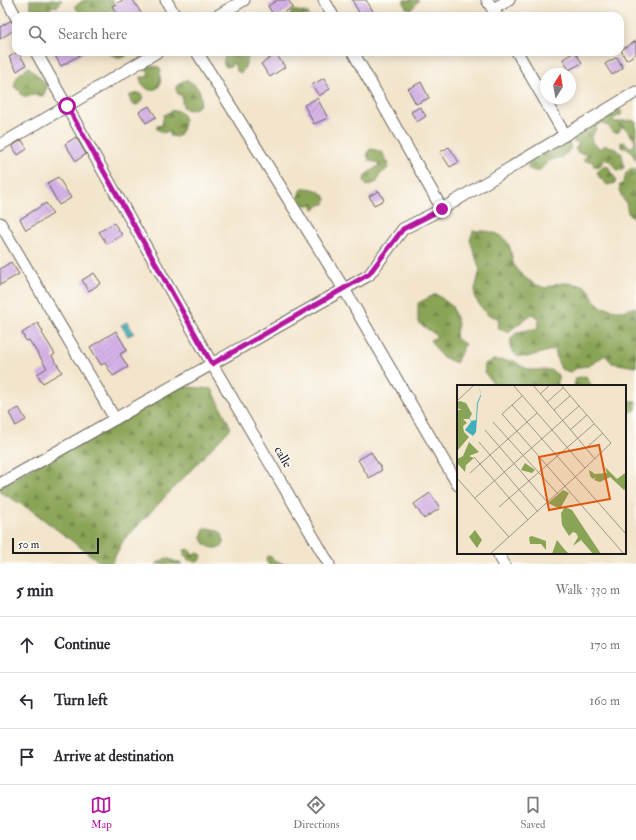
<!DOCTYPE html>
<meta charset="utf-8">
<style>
body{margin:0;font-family:"IM FELL Double Pica",serif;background:#f7f7f7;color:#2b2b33}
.compass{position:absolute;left:540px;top:68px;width:36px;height:36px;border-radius:50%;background:#fff;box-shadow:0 2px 10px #0003;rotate:11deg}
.scale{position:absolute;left:12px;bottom:10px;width:87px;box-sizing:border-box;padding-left:4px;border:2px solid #1c1c1c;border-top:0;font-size:11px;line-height:14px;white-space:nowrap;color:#1c1c1c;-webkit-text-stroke:3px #fdfcf7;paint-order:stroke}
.stop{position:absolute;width:12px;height:12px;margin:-9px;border:3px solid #b5179e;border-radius:50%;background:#fff}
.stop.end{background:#b5179e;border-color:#fff;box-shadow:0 1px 4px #0008}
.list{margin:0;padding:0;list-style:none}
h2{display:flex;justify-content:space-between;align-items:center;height:52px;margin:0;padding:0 16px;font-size:17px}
h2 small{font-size:13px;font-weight:400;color:#7c7c81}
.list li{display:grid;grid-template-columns:26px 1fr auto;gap:12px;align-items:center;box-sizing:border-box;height:56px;padding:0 16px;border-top:1px solid #e1e1e2}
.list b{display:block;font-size:15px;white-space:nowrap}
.list em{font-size:13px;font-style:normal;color:#7c7c81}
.icon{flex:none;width:22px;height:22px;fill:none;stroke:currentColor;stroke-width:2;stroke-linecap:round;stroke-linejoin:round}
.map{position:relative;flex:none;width:636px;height:564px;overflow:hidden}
.search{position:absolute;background:#fff;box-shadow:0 2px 10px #0003;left:12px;right:12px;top:12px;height:44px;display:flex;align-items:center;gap:10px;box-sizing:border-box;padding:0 14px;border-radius:12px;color:#7c7c81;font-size:15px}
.sheet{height:220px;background:#fff}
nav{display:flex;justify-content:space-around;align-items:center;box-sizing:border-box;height:56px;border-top:1px solid #e1e1e2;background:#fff;font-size:11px;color:#7c7c81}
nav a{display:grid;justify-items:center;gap:2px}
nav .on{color:#b5179e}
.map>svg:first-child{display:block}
.forest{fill:url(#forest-firs);stroke:#536039}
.water{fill:url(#water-waves);stroke:#2e666c}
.building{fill:url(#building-hatch)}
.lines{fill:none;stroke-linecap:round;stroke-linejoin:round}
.street-casing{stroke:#67625a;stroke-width:13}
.street{stroke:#fff;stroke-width:11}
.route{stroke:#b5179e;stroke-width:5}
.labels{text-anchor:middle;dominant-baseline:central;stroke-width:3;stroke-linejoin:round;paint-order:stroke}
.street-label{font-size:13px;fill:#1c1c1c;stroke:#fdfcf7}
.inset-road{fill:none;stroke:#9d9586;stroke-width:1}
.view{fill:#de560d;fill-opacity:0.15;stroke:#de560d;stroke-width:2}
.inset-edge{fill:none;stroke:#1c1c1c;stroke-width:2}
</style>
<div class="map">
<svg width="636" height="564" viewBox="0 0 636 564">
<defs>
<pattern id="forest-firs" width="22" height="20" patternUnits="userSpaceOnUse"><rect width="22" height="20" fill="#8aa456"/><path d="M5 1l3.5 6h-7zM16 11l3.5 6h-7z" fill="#708546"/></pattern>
<pattern id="water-waves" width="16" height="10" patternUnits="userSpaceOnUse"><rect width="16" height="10" fill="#40afbb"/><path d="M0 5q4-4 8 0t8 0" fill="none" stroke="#358e97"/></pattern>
<pattern id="building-hatch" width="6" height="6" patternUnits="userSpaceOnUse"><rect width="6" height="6" fill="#d6b2e8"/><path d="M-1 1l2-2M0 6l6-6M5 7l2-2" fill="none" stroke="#b798c6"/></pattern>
</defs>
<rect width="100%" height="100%" fill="#fdfcf7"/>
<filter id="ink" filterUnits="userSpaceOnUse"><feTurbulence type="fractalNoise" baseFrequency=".025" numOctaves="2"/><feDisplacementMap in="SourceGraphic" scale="8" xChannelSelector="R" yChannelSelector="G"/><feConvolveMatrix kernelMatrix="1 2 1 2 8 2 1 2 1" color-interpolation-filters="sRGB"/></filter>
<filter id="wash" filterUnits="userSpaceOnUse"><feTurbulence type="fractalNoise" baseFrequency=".012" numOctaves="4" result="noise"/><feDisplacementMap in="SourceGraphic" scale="16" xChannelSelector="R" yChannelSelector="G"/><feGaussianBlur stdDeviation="0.9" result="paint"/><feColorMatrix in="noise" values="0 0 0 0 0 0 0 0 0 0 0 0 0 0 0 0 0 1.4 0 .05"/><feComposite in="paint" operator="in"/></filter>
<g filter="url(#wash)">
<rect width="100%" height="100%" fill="#f3e5cc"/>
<g class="forest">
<polygon points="29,0 62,0 57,7 52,6 49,12 31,8"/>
<polygon points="84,0 112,0 121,16 81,16 75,6"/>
<polygon points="404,0 419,0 412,9 406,8 404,3"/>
<polygon points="292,10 308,13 309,16 290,16"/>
<path d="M107,52H130L125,57C117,58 113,56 107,52Z"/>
<path d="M226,52H257C244,54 249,65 241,73L237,71L235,66L233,62L231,66L226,67L223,63Z"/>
<path d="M146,66H151L159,67L161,71L160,73C161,82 162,90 149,90C145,87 139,83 141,77H146L149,74L145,68Z"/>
<path d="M29,67C35,73 41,79 48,85L43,96L34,95L25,97L21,94L20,90H18L14,87C17,74 18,74 29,67Z"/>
<path d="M186,80C198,85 203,92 200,105C196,109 186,113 183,106C181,102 183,99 182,96L178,94C173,86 179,82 186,80Z"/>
<polygon points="140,93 143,97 141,102 137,105 132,104 130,100 130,95"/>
<path d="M616,108C620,109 622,110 621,115L614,118L613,121L615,122C622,122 630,118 636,122V160C633,157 633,152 630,150C627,148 624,149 621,147V142L626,143L630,147H632L634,145L635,140L631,136L629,131L622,127L620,129L619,132C615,133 610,132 610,127L603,124L599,120L608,114L610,115Z"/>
<path d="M177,110C179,112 181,113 183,115C186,120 182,134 177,137L170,136V131H168L166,132L163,133L157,129V126L162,125L164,115L171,111Z"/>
<path d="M591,124L596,126V128C592,139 587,139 599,148H602L603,146C610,145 617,149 622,154C622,156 625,166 624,167C621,175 614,168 612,162L605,159C601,163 601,168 594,166L592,161H585L583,159L587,156L586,154C579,154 571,151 579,144L578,142H574L572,139L573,135Z"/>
<path d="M567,138L570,145V149L567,153L564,154L562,158C557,158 553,159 549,161C541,167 541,175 529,169L527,165L529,160L541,154L549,152L552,148Z"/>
<path d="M371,149L376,150L383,153C384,157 386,159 388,162C391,170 382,171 379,176C378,178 378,180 377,182L367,186C358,175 373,171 379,165L378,163L370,161C367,157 367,154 369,150Z"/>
<polygon points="605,165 608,166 611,172 616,179 615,183 607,185 599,177 597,172"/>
<polygon points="635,168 636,169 636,220 635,220 628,213 626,203 623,199 619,190 620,185 624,182 626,173 630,169"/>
<path d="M304,188C313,188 323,191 326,199L325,204L320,205L316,209C313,209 312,208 311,205C309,205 306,205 304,205C296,202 297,192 304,188Z"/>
<path d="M473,231C488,230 505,232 510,248C512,254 512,262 515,267C522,277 534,285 546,288L555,284L565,283L583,285L590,291L594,300L602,307L622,311L636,307V367L612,363L605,355L589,366L579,367L570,372L561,369L557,359L555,349L527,357L517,356L510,348L511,338L518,332L537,328L540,319L532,314L508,332L499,329L498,318L488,315L481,307L475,298V289L480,270L470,240Z"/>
<polygon points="436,294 452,306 458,324 455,338 465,344 456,363 441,356 430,340 437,337 435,334 418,323 418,303"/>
<polygon points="494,360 514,361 521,366 531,370 551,370 558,375 558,385 557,386 495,386 485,373 484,364"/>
<polygon points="586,376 592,386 574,386 576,378"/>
<polygon points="176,386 212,389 231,428 123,541 111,564 105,564 97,560 31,510 0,492 0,486"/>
<polygon points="629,401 636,401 636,410 628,413 625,404"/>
<path d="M205,528C218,529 227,533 222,547C209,552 196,540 205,528Z"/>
<polygon points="189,549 189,550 193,554 198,553 202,555 201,560 196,562 187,559 184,556 184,550"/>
<polygon points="267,556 272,557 276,561 284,564 268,564 266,561"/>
<polygon points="166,558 182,564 156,564"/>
</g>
<polygon class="water" points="127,322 134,333 128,336 121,325"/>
<g id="blocks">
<g class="building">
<polygon points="123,0 133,0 143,16 118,16 112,6"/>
<polygon points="277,0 288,0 293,7 278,16 274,16 268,6"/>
<polygon points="352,0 366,0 373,11 364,16 361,16"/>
<polygon points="10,21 13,23 16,29 0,39 0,27"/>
<polygon points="636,41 636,54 626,60 621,50"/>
<polygon points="18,52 26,65 17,71 9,57"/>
<polygon points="53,52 85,52 61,66"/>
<polygon points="575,52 582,63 569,70 563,59"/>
<polygon points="276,54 285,67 270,77 261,64"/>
<polygon points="617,57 623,68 612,75 605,64"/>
<polygon points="324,78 330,89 319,96 312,85"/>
<polygon points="421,82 429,98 416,104 408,89"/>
<polygon points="317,98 328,118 314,124 304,105"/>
<polygon points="149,106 156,117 146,123 139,112"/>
<polygon points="420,107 426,116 417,122 411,112"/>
<polygon points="76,137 86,154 76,161 65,144"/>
<polygon points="22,140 27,149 18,155 12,146"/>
<polygon points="449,147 459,162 450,167 440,152"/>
<polygon points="58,177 71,198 59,205 47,183"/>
<polygon points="379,191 384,200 374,205 369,196"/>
<polygon points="46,203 53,214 26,230 20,219"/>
<polygon points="114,223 122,235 107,244 99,232"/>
<polygon points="11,262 19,274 0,285 0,269"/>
<polygon points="94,273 101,283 89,291 82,280"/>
<polygon points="38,323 43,332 42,333 55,354 52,356 62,372 43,383 37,374 47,368 29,340 26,341 22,333"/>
<polygon points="116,331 127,350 120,354 128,367 113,376 105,363 101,365 90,347"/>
<polygon points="19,408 26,420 16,426 9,413"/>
<polygon points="371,452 382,470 369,478 358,460"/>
<polygon points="430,493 440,508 424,519 414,504"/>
</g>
</g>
</g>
<g filter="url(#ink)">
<use href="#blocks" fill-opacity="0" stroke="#67625a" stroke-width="1"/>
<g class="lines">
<g class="street-casing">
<g id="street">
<polyline points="7,0 16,17"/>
<polyline points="166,0 175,16"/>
<polyline points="324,0 333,16"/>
<polyline points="487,0 497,16"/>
<polyline points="493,9 509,0"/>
<polyline points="217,16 244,0"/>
<polyline points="36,52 212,364 329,564"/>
<polyline points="197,52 344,289 458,485"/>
<polyline points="517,52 565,135"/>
<polyline points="0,145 67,106 157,52"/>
<polyline points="442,209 636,92"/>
<polyline points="0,223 115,419"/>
<polyline points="0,484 369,275 403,229 442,209 353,52"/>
<polyline points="498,553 504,564"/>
</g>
</g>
<use href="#street" class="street"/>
</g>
</g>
<g class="lines" filter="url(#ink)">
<polyline class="route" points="67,106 212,364 369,274 403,229 442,209"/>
</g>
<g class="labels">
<g class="street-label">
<text transform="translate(283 457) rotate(60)">calle</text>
</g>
</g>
<g transform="translate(457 385)">
<rect width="169" height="169" fill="#f3e5cc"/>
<path d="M3,16L9,18L15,29L12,34H6L10,38L6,41L7,47L12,52L1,65L0,25H5L0,23V17ZM12,57L22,67L12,71L17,73L9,80L8,87L0,78V74L6,71ZM68,78L78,85L75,88L64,85ZM148,82L160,94L168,88L169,103L167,105L153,92L143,97L137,95L139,92L136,94L133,91L132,85L138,89L150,88ZM106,105L112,108L103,124L91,118ZM108,122L115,125L144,169H136L124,155L116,161L121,152L119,148L116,147L112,151L105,140L104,128ZM18,145L25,155L20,163L12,152ZM75,151L89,156V165L84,159H73L72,152ZM100,155L108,165L112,169H95Z" fill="#8aa456"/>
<path d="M21,0L24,8V11L21,18L19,47L16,51L8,45L14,37L3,14L14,36L19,35L20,18L24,9Z" fill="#40afbb"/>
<path class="inset-road" d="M76,0L138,74M104,0L154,58L128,83M83,9L93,0M65,11L45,29L167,169M0,16L17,0M90,17L106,3M55,20L169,149M97,25L113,11M36,37L101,109M28,45L91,118M113,45L130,30M22,57L81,127M129,63L146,48M17,72L71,135M13,88L80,28M0,93L52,152M18,113L122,21M42,122L137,39M33,169L128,83L56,0"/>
<path class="view" d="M142,60L153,114L92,125L82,72Z"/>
<rect width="169" height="169" class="inset-edge"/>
</g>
</svg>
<svg class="compass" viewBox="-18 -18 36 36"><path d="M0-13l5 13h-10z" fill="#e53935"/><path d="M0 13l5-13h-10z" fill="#7c7c81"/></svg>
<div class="scale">50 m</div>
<div class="stop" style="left:67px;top:106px"></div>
<div class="stop end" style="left:442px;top:209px"></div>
<div class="search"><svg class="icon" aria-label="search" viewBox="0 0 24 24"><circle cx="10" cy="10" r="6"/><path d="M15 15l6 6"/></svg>Search here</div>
</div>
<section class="sheet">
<h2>5 min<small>Walk · 330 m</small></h2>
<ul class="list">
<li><svg class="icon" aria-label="ahead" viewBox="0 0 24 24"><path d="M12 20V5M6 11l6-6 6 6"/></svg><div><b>Continue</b></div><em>170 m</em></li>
<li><svg class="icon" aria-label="left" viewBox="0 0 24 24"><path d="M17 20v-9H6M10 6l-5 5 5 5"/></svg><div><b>Turn left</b></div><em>160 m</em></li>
<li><svg class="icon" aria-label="arrive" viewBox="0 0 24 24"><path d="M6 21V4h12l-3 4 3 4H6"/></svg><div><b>Arrive at destination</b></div></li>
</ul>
</section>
<nav>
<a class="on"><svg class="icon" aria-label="map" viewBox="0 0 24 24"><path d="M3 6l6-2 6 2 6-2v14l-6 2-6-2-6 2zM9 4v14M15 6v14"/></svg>Map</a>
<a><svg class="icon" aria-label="directions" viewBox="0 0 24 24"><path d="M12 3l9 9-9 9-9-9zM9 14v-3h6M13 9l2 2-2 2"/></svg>Directions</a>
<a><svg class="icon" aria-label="saved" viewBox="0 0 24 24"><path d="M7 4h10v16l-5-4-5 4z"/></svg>Saved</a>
</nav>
